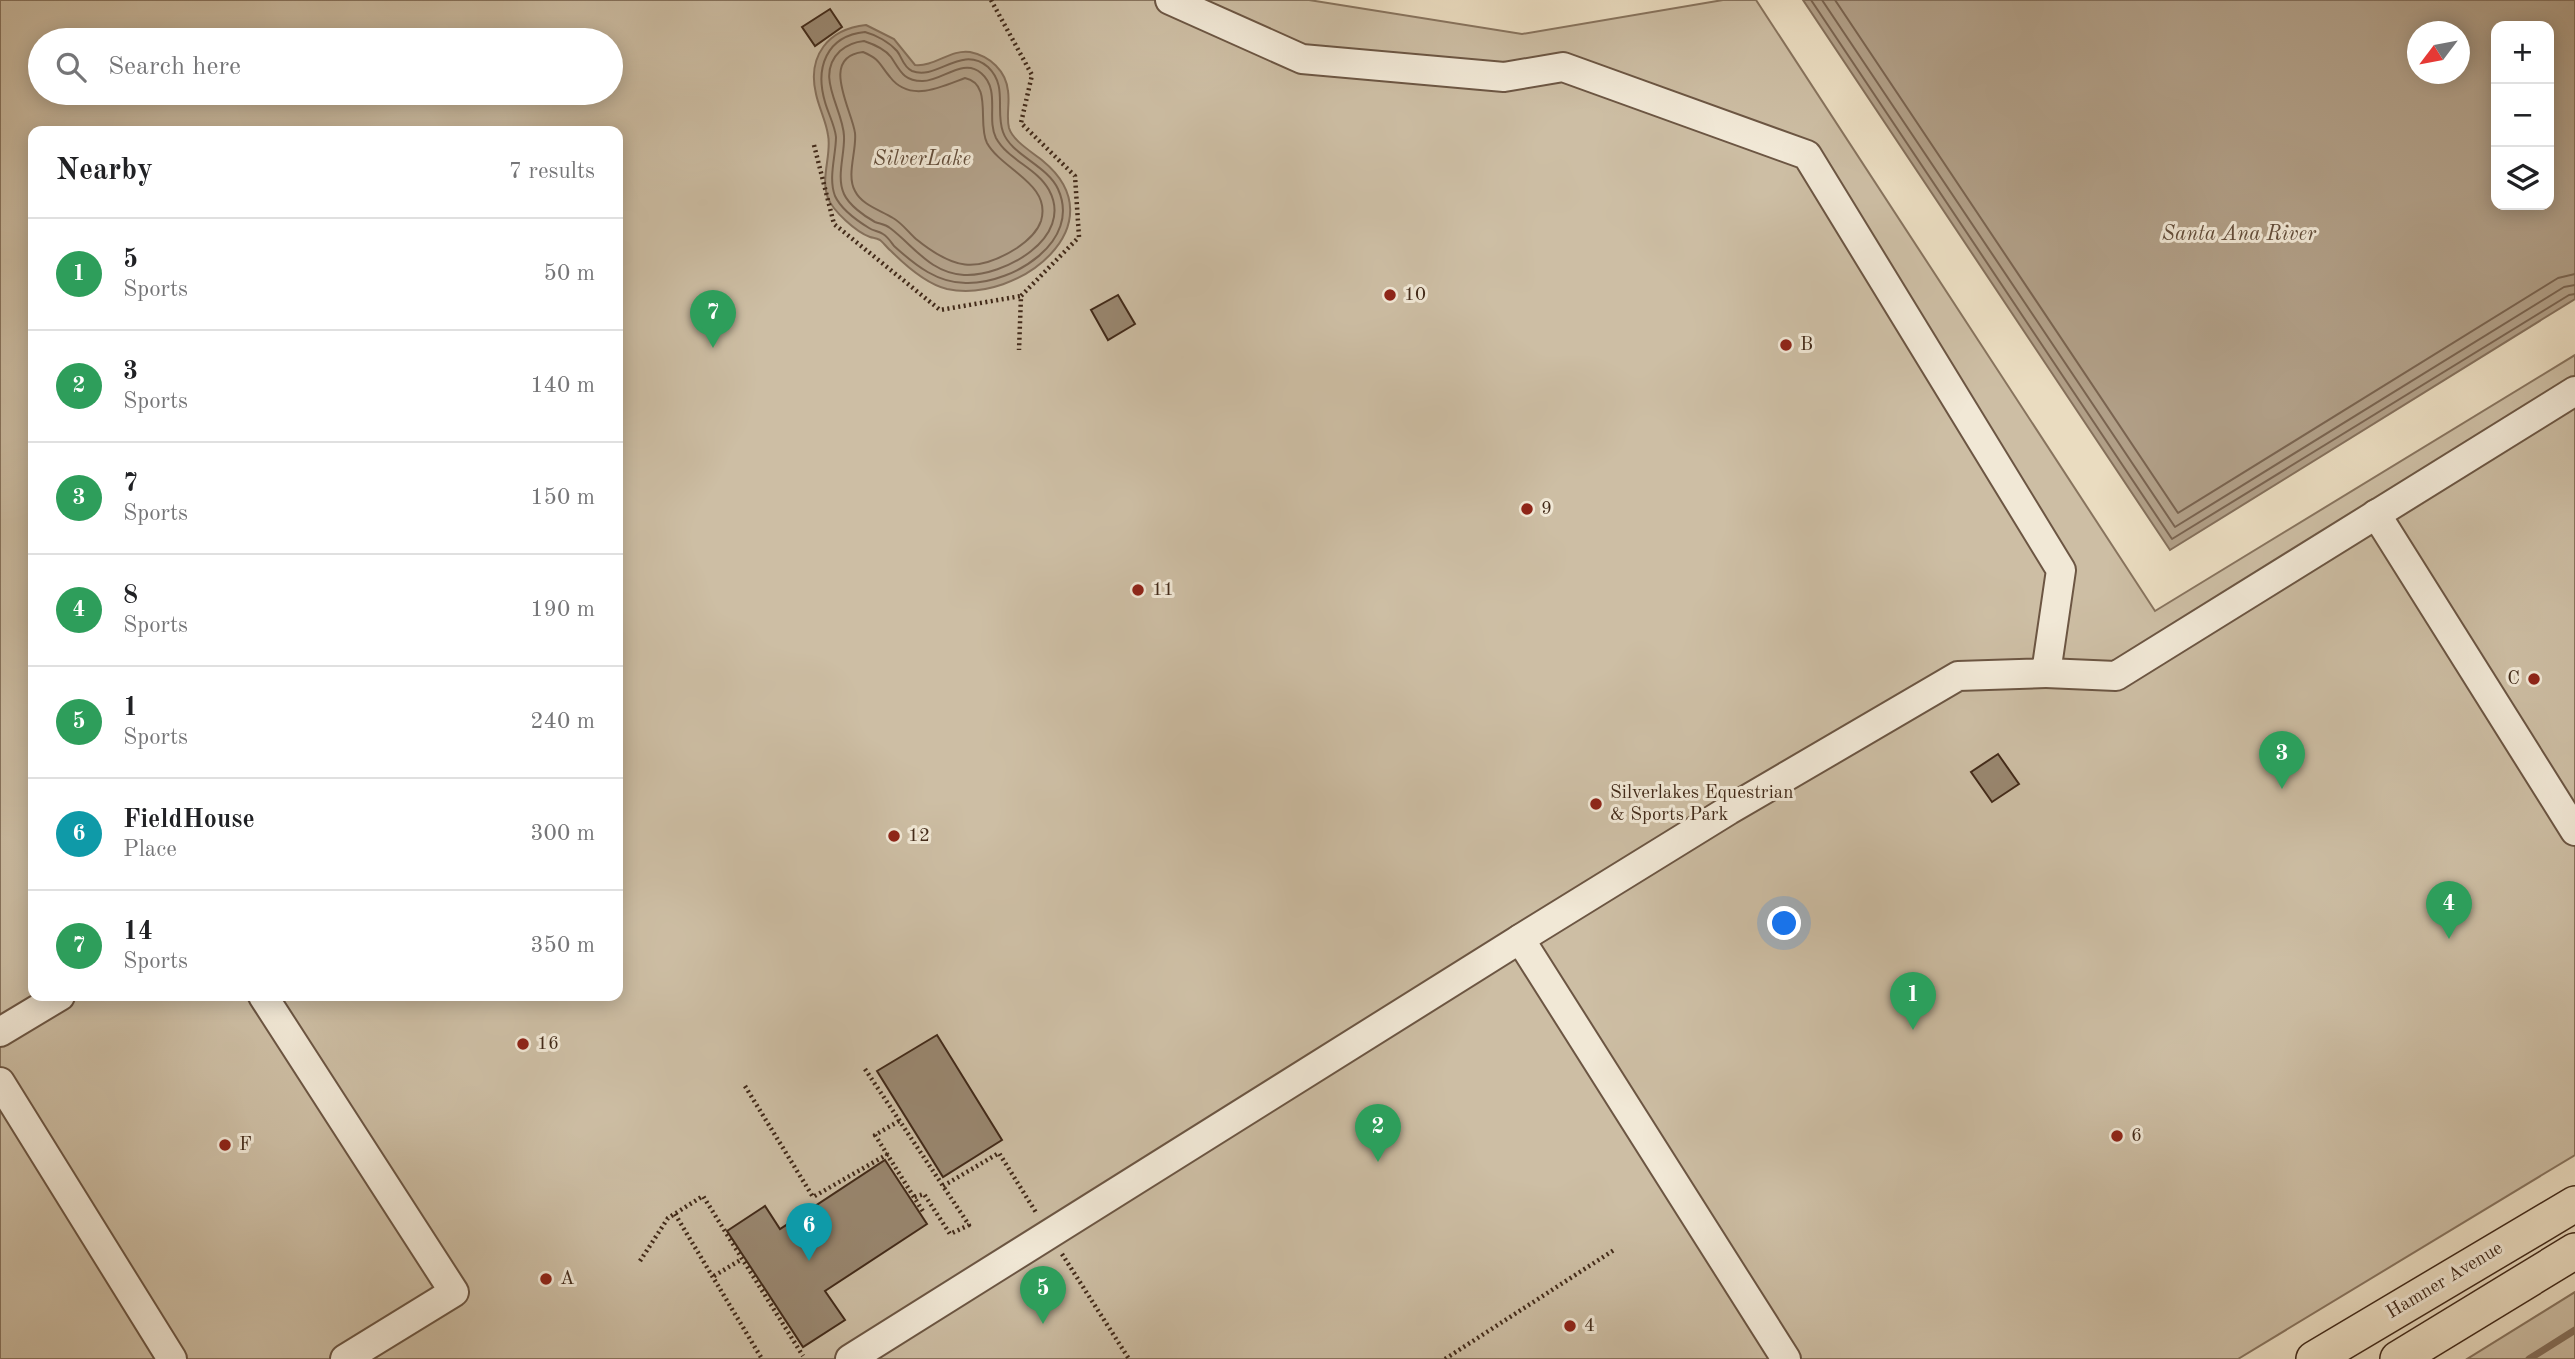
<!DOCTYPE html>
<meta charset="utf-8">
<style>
body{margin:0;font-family:"Old Standard TT",serif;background:#f2f2f2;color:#202124}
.controls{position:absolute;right:21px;top:21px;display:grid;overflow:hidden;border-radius:14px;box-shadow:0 4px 18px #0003}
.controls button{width:63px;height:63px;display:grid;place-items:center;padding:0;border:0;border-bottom:2px solid #e0e0e0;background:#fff;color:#202124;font:35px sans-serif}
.compass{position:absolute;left:2407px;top:21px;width:63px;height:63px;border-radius:50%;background:#fff;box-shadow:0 4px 18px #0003;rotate:238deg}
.you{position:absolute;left:1785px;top:924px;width:24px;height:24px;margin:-18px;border:5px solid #fff;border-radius:50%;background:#1a73e8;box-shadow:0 0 0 10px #1a73e833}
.badge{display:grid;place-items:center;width:46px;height:46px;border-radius:50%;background:#8f2418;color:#fff;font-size:23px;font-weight:700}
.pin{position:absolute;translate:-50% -58px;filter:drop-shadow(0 2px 4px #0008)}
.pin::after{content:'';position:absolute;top:37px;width:24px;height:21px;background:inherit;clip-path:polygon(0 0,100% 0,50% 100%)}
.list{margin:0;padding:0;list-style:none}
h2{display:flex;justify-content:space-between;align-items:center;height:91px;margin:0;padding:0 28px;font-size:30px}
h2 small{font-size:23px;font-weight:400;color:#757577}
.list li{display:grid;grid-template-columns:46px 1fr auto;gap:21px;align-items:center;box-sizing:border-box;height:112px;padding:0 28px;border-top:2px solid #e0e0e0}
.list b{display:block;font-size:26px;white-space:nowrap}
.list p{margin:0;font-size:23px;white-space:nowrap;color:#757577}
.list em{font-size:23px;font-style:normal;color:#757577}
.icon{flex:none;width:38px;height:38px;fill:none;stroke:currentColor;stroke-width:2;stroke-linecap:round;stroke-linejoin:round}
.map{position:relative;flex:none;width:2575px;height:1359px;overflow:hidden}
.search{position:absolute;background:#fff;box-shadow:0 4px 18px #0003;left:28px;top:28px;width:595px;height:77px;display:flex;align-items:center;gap:18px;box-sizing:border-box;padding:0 24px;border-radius:38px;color:#757577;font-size:26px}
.panel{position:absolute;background:#fff;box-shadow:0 4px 18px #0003;left:28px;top:126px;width:595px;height:875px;border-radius:14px}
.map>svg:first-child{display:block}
.green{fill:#cdbea4;stroke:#88745e;stroke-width:2;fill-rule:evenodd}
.water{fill:#b19f87;stroke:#85705b;stroke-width:2;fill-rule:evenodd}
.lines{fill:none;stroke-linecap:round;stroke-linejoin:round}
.shore{stroke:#7a6450;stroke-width:2}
.stream{stroke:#85705b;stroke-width:7}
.building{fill:#998770;stroke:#422a19;stroke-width:2}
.minor-casing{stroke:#6c5643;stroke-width:32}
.major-casing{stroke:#422a19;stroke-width:38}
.path{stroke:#422a19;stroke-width:4.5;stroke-dasharray:2 3.5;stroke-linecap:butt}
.minor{stroke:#f1e8d6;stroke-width:28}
.major{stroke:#eadcc0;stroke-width:35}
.poi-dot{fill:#8f2418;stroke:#f1e8d6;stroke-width:2.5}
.labels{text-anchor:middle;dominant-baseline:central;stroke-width:6;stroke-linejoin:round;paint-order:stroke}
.poi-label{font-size:19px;fill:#422a19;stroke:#f1e8d6;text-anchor:start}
.street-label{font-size:19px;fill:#422a19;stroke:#f1e8d6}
.water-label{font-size:21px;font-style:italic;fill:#634d3a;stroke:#f1e8d6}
</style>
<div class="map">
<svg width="2575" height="1359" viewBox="0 0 2575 1359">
<rect width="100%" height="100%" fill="#eadcc0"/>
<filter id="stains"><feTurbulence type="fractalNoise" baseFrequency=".00286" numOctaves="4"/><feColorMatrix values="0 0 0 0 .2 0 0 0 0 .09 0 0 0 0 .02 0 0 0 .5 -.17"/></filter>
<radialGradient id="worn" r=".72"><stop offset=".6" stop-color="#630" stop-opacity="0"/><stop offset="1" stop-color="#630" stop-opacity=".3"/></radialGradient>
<g class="green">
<path d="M0,0H1309L1522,34L1723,0H1756L2155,611L2575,355V1155L2238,1359H0ZM40,40H611V93H40ZM33,131H618V996H33Z"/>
<polygon points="2575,1292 2575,1359 2467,1359"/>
</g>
<g class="water">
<path d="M1803,0H2575V299L2170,550ZM2496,26H2549V205H2496ZM2418,32H2460V74H2418Z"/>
<path d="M866,25L894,39L915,65C934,67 951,49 970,52C990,56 1006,71 1008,91C1010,103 1006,116 1009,128C1013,141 1032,152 1043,161C1119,224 1019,304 947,289C926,284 906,266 891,251C887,248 884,243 880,240C876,238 873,238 870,237C856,232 833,211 828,198C820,178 832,154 828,135C826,121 819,108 816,94C807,56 828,29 866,25Z"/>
</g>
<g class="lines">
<g class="shore">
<polyline points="1811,0 2172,539 2569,295 2575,294"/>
<polyline points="1822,0 2175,527 2564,287 2575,285"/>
<polyline points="1835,0 2178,513 2558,278 2575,274"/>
<path d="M865,32C876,35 889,42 897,51C902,57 903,67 912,71C937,81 961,44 988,67C1008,86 995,110 1003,132C1011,155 1047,165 1058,189C1082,242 1013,283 968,283C938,284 915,265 894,246C891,242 888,237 883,234C879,231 873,231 869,228C856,220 841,209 835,196C828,178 836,155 836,137C835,126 828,113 825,102C815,68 826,36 865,32Z"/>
<path d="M864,41C873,44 885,49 891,57C900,70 903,81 922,81C941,82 963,57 981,73C1001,90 986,118 996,138C1008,160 1037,168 1049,190C1075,238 1003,277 964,275C930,273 914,246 890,228C885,224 880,224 875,222C864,216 849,205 844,194C836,177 845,154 844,136C843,108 814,76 840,51C847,45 854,42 864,41Z"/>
<path d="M863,52C880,59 879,64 890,77C910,103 941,87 965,78C993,84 977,124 987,143C1002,170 1052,184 1041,221C1037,233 1027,241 1017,248C976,274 953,269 916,239C909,233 902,223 893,218C880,210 862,205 855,191C846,175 857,150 855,133C852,110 819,57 863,52Z"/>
</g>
<polyline class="stream" points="2529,1359 2575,1330"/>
</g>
<g class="building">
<polygon points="830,9 842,27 815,46 802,27"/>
<polygon points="1118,295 1135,324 1108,340 1091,310"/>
<polygon points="1998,754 2019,784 1992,802 1971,772"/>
<polygon points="937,1035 1002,1140 943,1177 877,1071"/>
<polygon points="885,1160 927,1224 825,1291 845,1320 803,1347 727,1231 765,1206 780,1229"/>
</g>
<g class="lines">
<g class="minor-casing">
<g id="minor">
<polyline points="1170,0 1302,59 1504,77 1563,67 1807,155 2061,570 2046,673 1958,676 1729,810 1520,939"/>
<polyline points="2376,514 2575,831"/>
<polyline points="2046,673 2116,676 2575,391"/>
<polyline points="263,996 454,1292 345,1359"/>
<polyline points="0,1032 60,996"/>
<polyline points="0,1082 172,1359"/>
<polyline points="850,1359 1520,939 1786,1359"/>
</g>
</g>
<g class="major-casing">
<g id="major">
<polyline points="2314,1359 2575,1204"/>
<polyline points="2398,1359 2575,1251"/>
</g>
</g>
<g class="path">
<polyline points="991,0 1032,75 1021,123 1075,176 1079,237 1021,296 1019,350"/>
<polyline points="814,145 834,224 940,310 1021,296"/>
<polyline points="865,1069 969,1225 950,1234 924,1194 914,1197"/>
<polyline points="745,1086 813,1197 888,1154"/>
<polyline points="899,1121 875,1135 924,1213"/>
<polyline points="943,1186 999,1153 1037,1214"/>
<polyline points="675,1214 762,1359"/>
<polyline points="1062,1254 1129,1359"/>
<polyline points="640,1261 668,1218 703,1196 803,1356"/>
<polyline points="714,1276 742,1259"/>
<polyline points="1445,1359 1614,1250"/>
</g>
<use href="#minor" class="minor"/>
<use href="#major" class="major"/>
</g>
<g class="poi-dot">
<circle cx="1390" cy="295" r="7"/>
<circle cx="1786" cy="345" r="7"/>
<circle cx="1527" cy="509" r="7"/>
<circle cx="1138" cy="590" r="7"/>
<circle cx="2534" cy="679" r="7"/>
<circle cx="1596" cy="804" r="7"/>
<circle cx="894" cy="836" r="7"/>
<circle cx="523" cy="1044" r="7"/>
<circle cx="2117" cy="1136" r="7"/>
<circle cx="225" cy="1145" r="7"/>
<circle cx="546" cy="1279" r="7"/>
<circle cx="1570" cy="1326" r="7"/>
</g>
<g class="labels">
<g class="poi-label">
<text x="1404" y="295">10</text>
<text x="1800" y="345">B</text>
<text x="1541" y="509">9</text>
<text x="1152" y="590">11</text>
<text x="2520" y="679" text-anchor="end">C</text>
<text x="1610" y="793">Silverlakes Equestrian<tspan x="1610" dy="22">&amp; Sports Park</tspan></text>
<text x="908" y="836">12</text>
<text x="537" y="1044">16</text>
<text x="2131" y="1136">6</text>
<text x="239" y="1145">F</text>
<text x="560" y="1279">A</text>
<text x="1584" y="1326">4</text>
</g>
<g class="street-label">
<text transform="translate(2445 1281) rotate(-31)">Hamner Avenue</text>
</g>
<g class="water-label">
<text x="922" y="159">SilverLake</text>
<text x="2239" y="234">Santa Ana River</text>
</g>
</g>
<rect width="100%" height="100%" filter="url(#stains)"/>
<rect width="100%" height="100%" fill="url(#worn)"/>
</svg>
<div class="controls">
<button>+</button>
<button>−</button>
<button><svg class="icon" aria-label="layers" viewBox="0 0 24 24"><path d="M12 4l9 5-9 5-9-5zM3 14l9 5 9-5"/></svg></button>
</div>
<svg class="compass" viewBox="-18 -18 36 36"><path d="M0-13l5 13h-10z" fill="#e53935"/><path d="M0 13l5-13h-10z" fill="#757577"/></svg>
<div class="you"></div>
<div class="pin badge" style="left:1913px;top:1030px;background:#2e9e5b">1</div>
<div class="pin badge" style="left:1378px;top:1162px;background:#2e9e5b">2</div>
<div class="pin badge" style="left:2282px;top:789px;background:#2e9e5b">3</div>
<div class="pin badge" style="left:2449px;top:939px;background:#2e9e5b">4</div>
<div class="pin badge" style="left:1043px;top:1324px;background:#2e9e5b">5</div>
<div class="pin badge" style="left:809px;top:1261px;background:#0f9aa8">6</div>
<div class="pin badge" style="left:713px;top:348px;background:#2e9e5b">7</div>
<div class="search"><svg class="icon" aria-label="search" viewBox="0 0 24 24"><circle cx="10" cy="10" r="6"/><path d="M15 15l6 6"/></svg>Search here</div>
<section class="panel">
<h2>Nearby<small>7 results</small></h2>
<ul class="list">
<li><span class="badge" style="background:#2e9e5b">1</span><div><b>5</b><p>Sports</p></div><em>50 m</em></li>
<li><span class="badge" style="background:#2e9e5b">2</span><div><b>3</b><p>Sports</p></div><em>140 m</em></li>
<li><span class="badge" style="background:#2e9e5b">3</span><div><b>7</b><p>Sports</p></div><em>150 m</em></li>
<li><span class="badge" style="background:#2e9e5b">4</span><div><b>8</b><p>Sports</p></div><em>190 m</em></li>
<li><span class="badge" style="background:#2e9e5b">5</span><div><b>1</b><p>Sports</p></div><em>240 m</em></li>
<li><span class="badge" style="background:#0f9aa8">6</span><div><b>FieldHouse</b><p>Place</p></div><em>300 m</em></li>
<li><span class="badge" style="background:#2e9e5b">7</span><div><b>14</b><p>Sports</p></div><em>350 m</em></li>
</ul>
</section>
</div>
